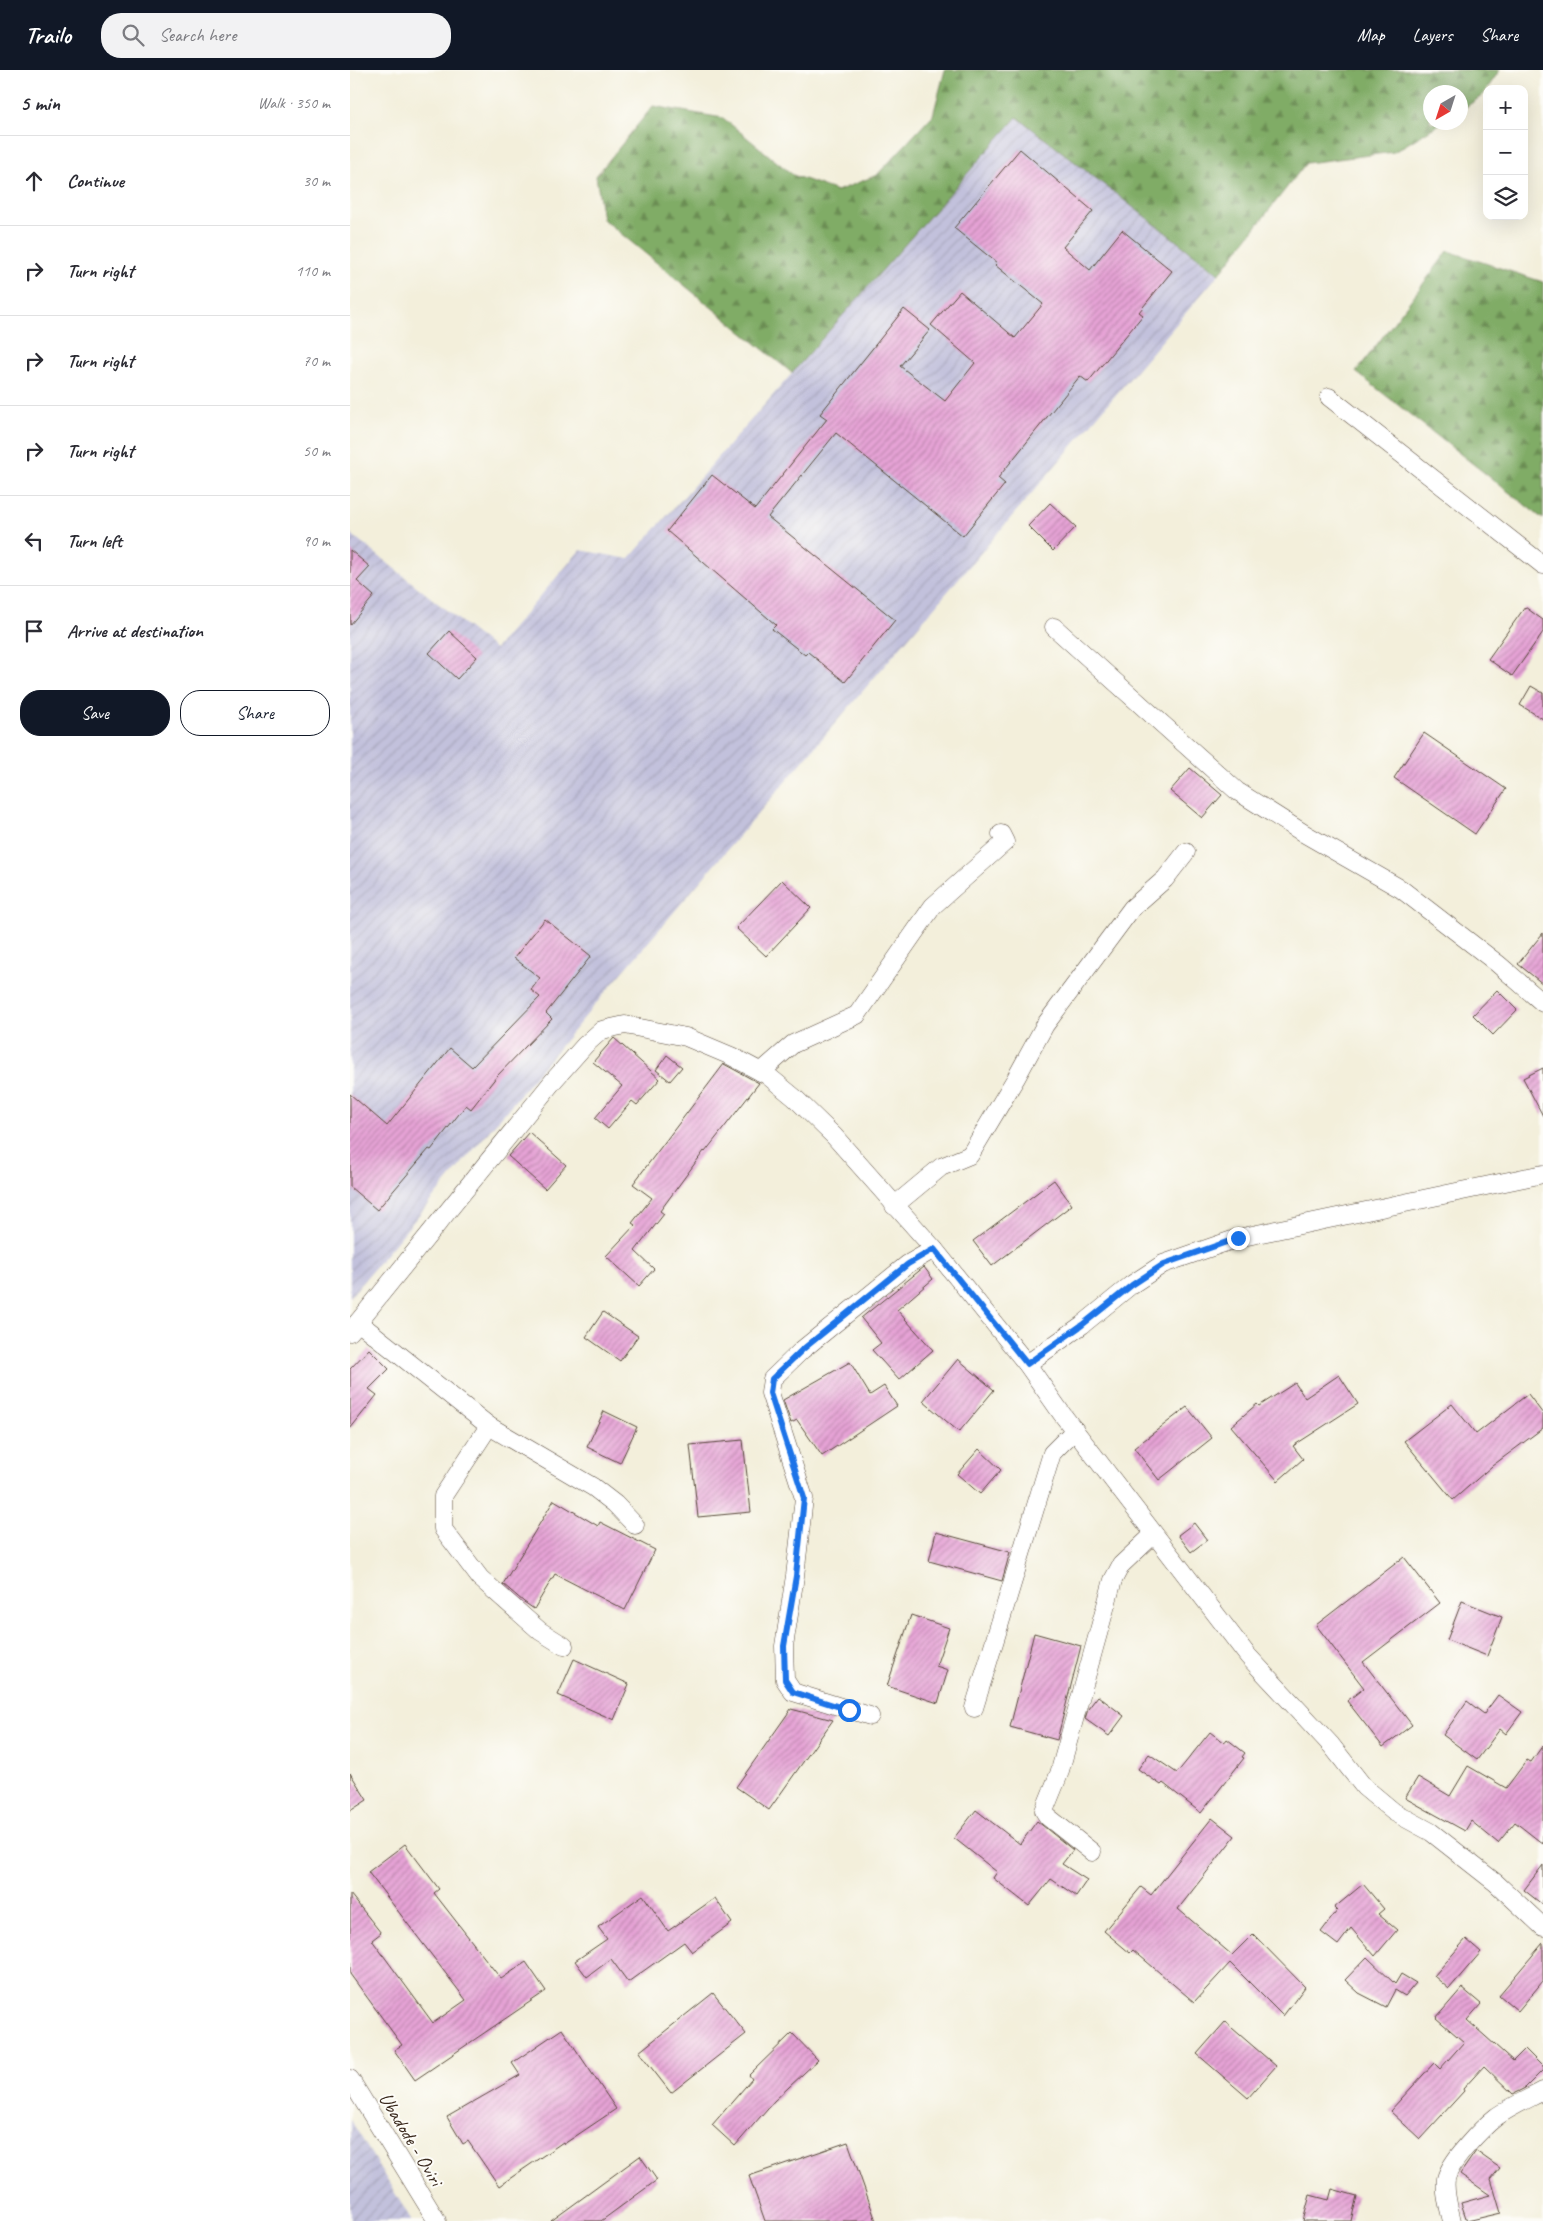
<!DOCTYPE html>
<meta charset="utf-8">
<style>
body{margin:0;font-family:Caveat,sans-serif;background:#f2f2f3;color:#2b2b33}
.controls{position:absolute;right:15px;top:15px;display:grid;overflow:hidden;border-radius:10px;box-shadow:0 5px 20px #0002}
.controls button{width:45px;height:45px;display:grid;place-items:center;padding:0;border:0;border-bottom:1px solid #e1e1e2;background:#fff;color:#2b2b33;font:25px sans-serif}
.compass{position:absolute;left:1073px;top:15px;width:45px;height:45px;border-radius:50%;background:#fff;box-shadow:0 5px 20px #0002;rotate:219deg}
.stop{position:absolute;width:15px;height:15px;margin:-11px;border:4px solid #1a73e8;border-radius:50%;background:#fff}
.stop.end{background:#1a73e8;border-color:#fff;box-shadow:0 1px 5px #0008}
.list{margin:0;padding:0;list-style:none}
h2{display:flex;justify-content:space-between;align-items:center;height:65px;margin:0;padding:0 20px;font-size:21px}
h2 small{font-size:16px;font-weight:400;color:#7c7c81}
.list li{display:grid;grid-template-columns:32px 1fr auto;gap:15px;align-items:center;box-sizing:border-box;height:90px;padding:0 20px;border-top:1px solid #e1e1e2}
.list b{display:block;font-size:19px;white-space:nowrap}
.list em{font-size:16px;font-style:normal;color:#7c7c81}
.actions{display:flex;gap:10px;padding:15px 20px}
.actions a{flex:1;padding:11px 0;border:1px solid #111827;border-radius:20px;text-align:center;font-size:18px;color:#111827}
.actions .main{background:#111827;color:#fff}
.icon{flex:none;width:28px;height:28px;fill:none;stroke:currentColor;stroke-width:2;stroke-linecap:round;stroke-linejoin:round}
.map{position:relative;flex:none;width:1193px;height:2151px;overflow:hidden}
header{display:flex;align-items:center;gap:30px;box-sizing:border-box;height:70px;padding:0 25px;background:#111827;color:#fff}
header strong{font-size:24px}
nav{display:flex;gap:28px;margin-inline-start:auto;font-size:18px}
.search{width:350px;height:45px;background:#f2f2f3;display:flex;align-items:center;gap:12px;box-sizing:border-box;padding:0 18px;border-radius:20px;color:#7c7c81;font-size:19px}
main{display:flex}
aside{flex:1;background:#fff}
.map>svg:first-child{display:block}
.industrial{fill:url(#industrial-furrows)}
.forest{fill:url(#forest-firs);stroke:#5e6b42}
.building{fill:url(#building-hatch)}
.lines{fill:none;stroke-linecap:round;stroke-linejoin:round}
.minor-casing{stroke:#57483a;stroke-width:19}
.minor{stroke:#fff;stroke-width:18}
.route{stroke:#1a73e8;stroke-width:6}
.labels{text-anchor:middle;dominant-baseline:central;stroke-width:4;stroke-linejoin:round;paint-order:stroke}
.street-label{font-size:20px;fill:#3b2a1e;stroke:#fdfcf7}
</style>
<header>
<strong>Trailo</strong>
<div class="search"><svg class="icon" aria-label="search" viewBox="0 0 24 24"><circle cx="10" cy="10" r="6"/><path d="M15 15l6 6"/></svg>Search here</div>
<nav><a>Map</a><a>Layers</a><a>Share</a></nav>
</header>
<main>
<aside>
<h2>5 min<small>Walk · 350 m</small></h2>
<ul class="list">
<li><svg class="icon" aria-label="ahead" viewBox="0 0 24 24"><path d="M12 20V5M6 11l6-6 6 6"/></svg><div><b>Continue</b></div><em>30 m</em></li>
<li><svg class="icon" aria-label="right" viewBox="0 0 24 24"><path d="M7 20v-9h11M14 6l5 5-5 5"/></svg><div><b>Turn right</b></div><em>110 m</em></li>
<li><svg class="icon" aria-label="right" viewBox="0 0 24 24"><path d="M7 20v-9h11M14 6l5 5-5 5"/></svg><div><b>Turn right</b></div><em>70 m</em></li>
<li><svg class="icon" aria-label="right" viewBox="0 0 24 24"><path d="M7 20v-9h11M14 6l5 5-5 5"/></svg><div><b>Turn right</b></div><em>50 m</em></li>
<li><svg class="icon" aria-label="left" viewBox="0 0 24 24"><path d="M17 20v-9H6M10 6l-5 5 5 5"/></svg><div><b>Turn left</b></div><em>90 m</em></li>
<li><svg class="icon" aria-label="arrive" viewBox="0 0 24 24"><path d="M6 21V4h12l-3 4 3 4H6"/></svg><div><b>Arrive at destination</b></div></li>
</ul>
<div class="actions"><a class="main">Save</a><a>Share</a></div>
</aside>
<div class="map">
<svg width="1193" height="2151" viewBox="0 0 1193 2151">
<defs>
<pattern id="industrial-furrows" width="10" height="10" patternUnits="userSpaceOnUse" patternTransform="scale(1.25)"><rect width="10" height="10" fill="#c2c1dc"/><path d="M-1 1l2-2M0 10L10 0M9 11l2-2" fill="none" stroke="#a8a6bc"/></pattern>
<pattern id="forest-firs" width="22" height="20" patternUnits="userSpaceOnUse" patternTransform="scale(1.25)"><rect width="22" height="20" fill="#80ac66"/><path d="M5 1l3.5 6h-7zM16 11l3.5 6h-7z" fill="#6a8c53"/></pattern>
<pattern id="building-hatch" width="6" height="6" patternUnits="userSpaceOnUse" patternTransform="scale(1.25)"><rect width="6" height="6" fill="#e6a3d6"/><path d="M-1 1l2-2M0 6l6-6M5 7l2-2" fill="none" stroke="#bc85ad"/></pattern>
</defs>
<rect width="100%" height="100%" fill="#fdfcf7"/>
<filter id="ink" filterUnits="userSpaceOnUse"><feTurbulence type="fractalNoise" baseFrequency=".02" numOctaves="2"/><feDisplacementMap in="SourceGraphic" scale="10" xChannelSelector="R" yChannelSelector="G"/><feConvolveMatrix kernelMatrix="1 2 1 2 8 2 1 2 1" color-interpolation-filters="sRGB"/></filter>
<filter id="wash" filterUnits="userSpaceOnUse"><feTurbulence type="fractalNoise" baseFrequency=".0096" numOctaves="4" result="noise"/><feDisplacementMap in="SourceGraphic" scale="20" xChannelSelector="R" yChannelSelector="G"/><feGaussianBlur stdDeviation="1.12" result="paint"/><feColorMatrix in="noise" values="0 0 0 0 0 0 0 0 0 0 0 0 0 0 0 0 0 1.4 0 .05"/><feComposite in="paint" operator="in"/></filter>
<g filter="url(#wash)">
<rect width="100%" height="100%" fill="#f3efdb"/>
<g class="industrial">
<polygon points="667,47 869,204 254,924 0,1227 0,463 145,579 230,480 279,489"/>
<polygon points="0,2049 62,2151 0,2151"/>
</g>
<g class="forest">
<polygon points="595,0 1150,0 1132,26 1111,40 1110,22 1080,22 1080,52 1091,53 1044,82 956,93 869,204 667,47 442,303 253,149 246,106 303,36 373,48 443,105 487,121 527,105 583,45"/>
<polygon points="1098,181 1193,212 1193,449 1006,302"/>
</g>
<g id="blocks">
<g class="building">
<polygon points="670,79 743,141 713,177 740,200 772,160 822,201 789,242 793,245 738,312 730,306 648,408 655,414 613,466 486,363 418,447 545,550 495,612 458,582 455,585 422,559 426,555 317,461 362,405 405,439 477,349 470,344 554,239 580,260 550,296 595,331 625,293 581,255 610,221 665,268 693,234 645,195 647,193 604,158"/>
<polygon points="700,433 726,457 703,481 678,456"/>
<polygon points="0,480 20,497 7,511 24,526 0,555"/>
<polygon points="1175,537 1193,550 1193,562 1162,606 1138,589"/>
<polygon points="99,561 127,587 107,609 79,583"/>
<polygon points="1181,616 1193,623 1193,649 1170,635"/>
<polygon points="1074,663 1156,719 1125,764 1044,708"/>
<polygon points="840,698 872,725 852,748 820,721"/>
<polygon points="432,810 461,838 416,886 386,858"/>
<polygon points="195,849 241,886 196,943 202,949 147,1006 121,1039 116,1035 81,1080 79,1079 27,1140 0,1117 0,1024 37,1056 100,978 122,997 190,927 181,920 190,908 164,888"/>
<polygon points="1193,863 1193,914 1168,894"/>
<polygon points="1147,920 1167,940 1143,965 1123,945"/>
<polygon points="264,968 310,1009 287,1035 282,1031 258,1059 245,1048 272,1016 243,992"/>
<polygon points="317,985 332,997 320,1011 306,1000"/>
<polygon points="374,994 409,1013 355,1082 354,1081 310,1141 314,1144 285,1181 304,1199 289,1216 256,1186 285,1155 282,1153 302,1128 283,1114"/>
<polygon points="1193,998 1193,1046 1173,1008"/>
<polygon points="179,1062 216,1095 195,1119 158,1086"/>
<polygon points="704,1110 722,1135 642,1196 623,1171"/>
<polygon points="574,1197 583,1209 547,1240 583,1280 549,1310 522,1280 531,1273 511,1248"/>
<polygon points="253,1242 288,1266 270,1291 236,1267"/>
<polygon points="19,1279 39,1299 19,1319 27,1325 0,1359 0,1299"/>
<polygon points="608,1289 644,1320 609,1362 573,1331"/>
<polygon points="500,1292 520,1325 534,1316 547,1336 472,1386 447,1350 441,1353 433,1330"/>
<polygon points="989,1305 1008,1334 943,1376 953,1389 928,1411 881,1356 907,1334 909,1336 945,1313 955,1328"/>
<polygon points="1178,1324 1193,1344 1193,1358 1142,1396 1103,1430 1054,1371 1102,1334 1126,1364"/>
<polygon points="837,1337 862,1368 809,1410 784,1378"/>
<polygon points="254,1341 287,1357 270,1393 237,1377"/>
<polygon points="393,1370 401,1442 348,1447 340,1375"/>
<polygon points="629,1379 651,1400 630,1424 607,1404"/>
<polygon points="204,1430 248,1456 250,1452 305,1480 275,1540 205,1504 184,1539 174,1532 153,1514"/>
<polygon points="844,1453 857,1470 841,1482 828,1465"/>
<polygon points="586,1462 660,1482 652,1511 579,1491"/>
<polygon points="1054,1487 1090,1533 1013,1592 1062,1655 1033,1677 997,1631 1014,1618 966,1555"/>
<polygon points="1112,1531 1152,1547 1137,1586 1097,1570"/>
<polygon points="561,1545 599,1558 586,1596 598,1600 588,1633 537,1616"/>
<polygon points="684,1563 731,1576 707,1670 660,1657"/>
<polygon points="224,1589 279,1614 264,1650 208,1625"/>
<polygon points="1148,1625 1172,1642 1156,1664 1150,1659 1127,1690 1093,1665 1117,1631 1134,1644"/>
<polygon points="748,1626 774,1646 759,1666 735,1649 738,1639"/>
<polygon points="441,1639 483,1650 419,1740 386,1717"/>
<polygon points="860,1662 874,1673 877,1669 895,1683 892,1687 894,1688 851,1743 813,1713 811,1715 788,1699 799,1684 827,1703"/>
<polygon points="1193,1675 1193,1774 1165,1752 1148,1773 1121,1751 1115,1761 1055,1728 1068,1707 1100,1726 1118,1696 1156,1718 1177,1690 1181,1692"/>
<polygon points="0,1703 17,1730 0,1741"/>
<polygon points="626,1740 670,1774 687,1751 723,1780 712,1794 737,1810 726,1826 701,1809 679,1836 643,1808 647,1802 604,1768"/>
<polygon points="862,1748 885,1766 828,1839 882,1885 903,1864 955,1917 933,1946 880,1893 844,1932 783,1880 780,1883 754,1861 791,1817 801,1825"/>
<polygon points="55,1774 89,1819 84,1823 151,1909 176,1892 196,1921 65,2010 44,1980 52,1975 0,1904 0,1824 31,1863 22,1870 83,1953 116,1930 18,1802"/>
<polygon points="1193,1795 1193,1835 1174,1820"/>
<polygon points="1013,1814 1034,1839 1028,1844 1047,1860 1025,1886 1001,1858 988,1875 971,1862 987,1841 984,1838"/>
<polygon points="293,1825 318,1861 365,1828 382,1853 342,1882 334,1872 278,1912 261,1889 237,1907 225,1891 257,1869 248,1857"/>
<polygon points="1116,1869 1131,1882 1099,1919 1084,1906"/>
<polygon points="1193,1873 1193,1911 1168,1941 1149,1925"/>
<polygon points="1017,1887 1045,1914 1051,1904 1066,1913 1055,1926 1045,1920 1036,1937 1009,1923 995,1910"/>
<polygon points="1112,1918 1131,1934 1117,1950 1163,1991 1175,1979 1193,1997 1193,2000 1175,2018 1163,2024 1134,1996 1113,2019 1114,2021 1070,2069 1040,2041 1084,1993 1090,1999 1114,1972 1086,1948"/>
<polygon points="363,1923 396,1964 321,2023 289,1982"/>
<polygon points="875,1952 926,1996 898,2028 847,1984"/>
<polygon points="212,1959 266,2039 214,2074 213,2072 149,2116 118,2071 113,2074 97,2047 170,2005 162,1993"/>
<polygon points="442,1963 468,1990 424,2031 385,2076 362,2055 402,2009 399,2005"/>
<polygon points="498,2072 526,2151 415,2151 399,2106"/>
<polygon points="1126,2081 1150,2098 1141,2109 1151,2143 1117,2151 1111,2133 1140,2125 1110,2104"/>
<polygon points="290,2086 307,2110 251,2151 201,2151"/>
<polygon points="982,2119 1007,2126 1001,2151 953,2151 960,2125 979,2130"/>
</g>
</g>
</g>
<g filter="url(#ink)">
<use href="#blocks" fill-opacity="0" stroke="#57483a" stroke-width="1"/>
<g class="lines">
<g class="minor-casing">
<g id="minor">
<polyline points="979,327 1193,495"/>
<polyline points="704,557 887,721 955,764 1051,819 1148,894 1193,933"/>
<polyline points="411,1002 443,974 507,945 583,836 655,772 651,764"/>
<polyline points="544,1136 591,1097 620,1085 666,1008 695,955 782,838 815,809 836,782"/>
<polyline points="8,1252 139,1356 243,1417 265,1434 285,1455"/>
<polyline points="0,1262 204,1010 235,975 252,960 275,955 336,967 381,986 417,1005 445,1028 484,1066 584,1179 677,1294 712,1344 898,1586 981,1675 1014,1717 1044,1742 1081,1762 1146,1813 1193,1857"/>
<polyline points="677,1294 732,1255 781,1215 813,1194 888,1168 1193,1104"/>
<polyline points="139,1356 93,1426 93,1459 130,1508 190,1561 214,1576"/>
<polyline points="624,1638 702,1383 725,1360"/>
<polyline points="520,1646 443,1622 435,1610 434,1576 445,1506 454,1428 420,1323 422,1309 452,1280 558,1194 584,1179"/>
<polyline points="742,1782 698,1747 694,1741 709,1704 763,1510 771,1495 804,1464"/>
<polyline points="0,2009 87,2151"/>
<path d="M1102,2151C1099,2138 1094,2123 1096,2109C1100,2091 1131,2059 1146,2047C1160,2037 1178,2029 1193,2021"/>
</g>
</g>
<use href="#minor" class="minor"/>
</g>
</g>
<g class="lines" filter="url(#ink)">
<polyline class="route" points="499,1640 443,1622 435,1610 434,1576 446,1506 454,1428 420,1323 422,1309 452,1280 558,1194 584,1179 677,1294 732,1255 782,1215 814,1194 888,1168"/>
</g>
<g class="labels">
<g class="street-label">
<text transform="translate(61 2069) rotate(59)">Ubadode - Oviri</text>
</g>
</g>
</svg>
<div class="controls">
<button>+</button>
<button>−</button>
<button><svg class="icon" aria-label="layers" viewBox="0 0 24 24"><path d="M12 4l9 5-9 5-9-5zM3 14l9 5 9-5"/></svg></button>
</div>
<svg class="compass" viewBox="-18 -18 36 36"><path d="M0-13l5 13h-10z" fill="#e53935"/><path d="M0 13l5-13h-10z" fill="#7c7c81"/></svg>
<div class="stop" style="left:499px;top:1640px"></div>
<div class="stop end" style="left:888px;top:1168px"></div>
</div>
</main>
